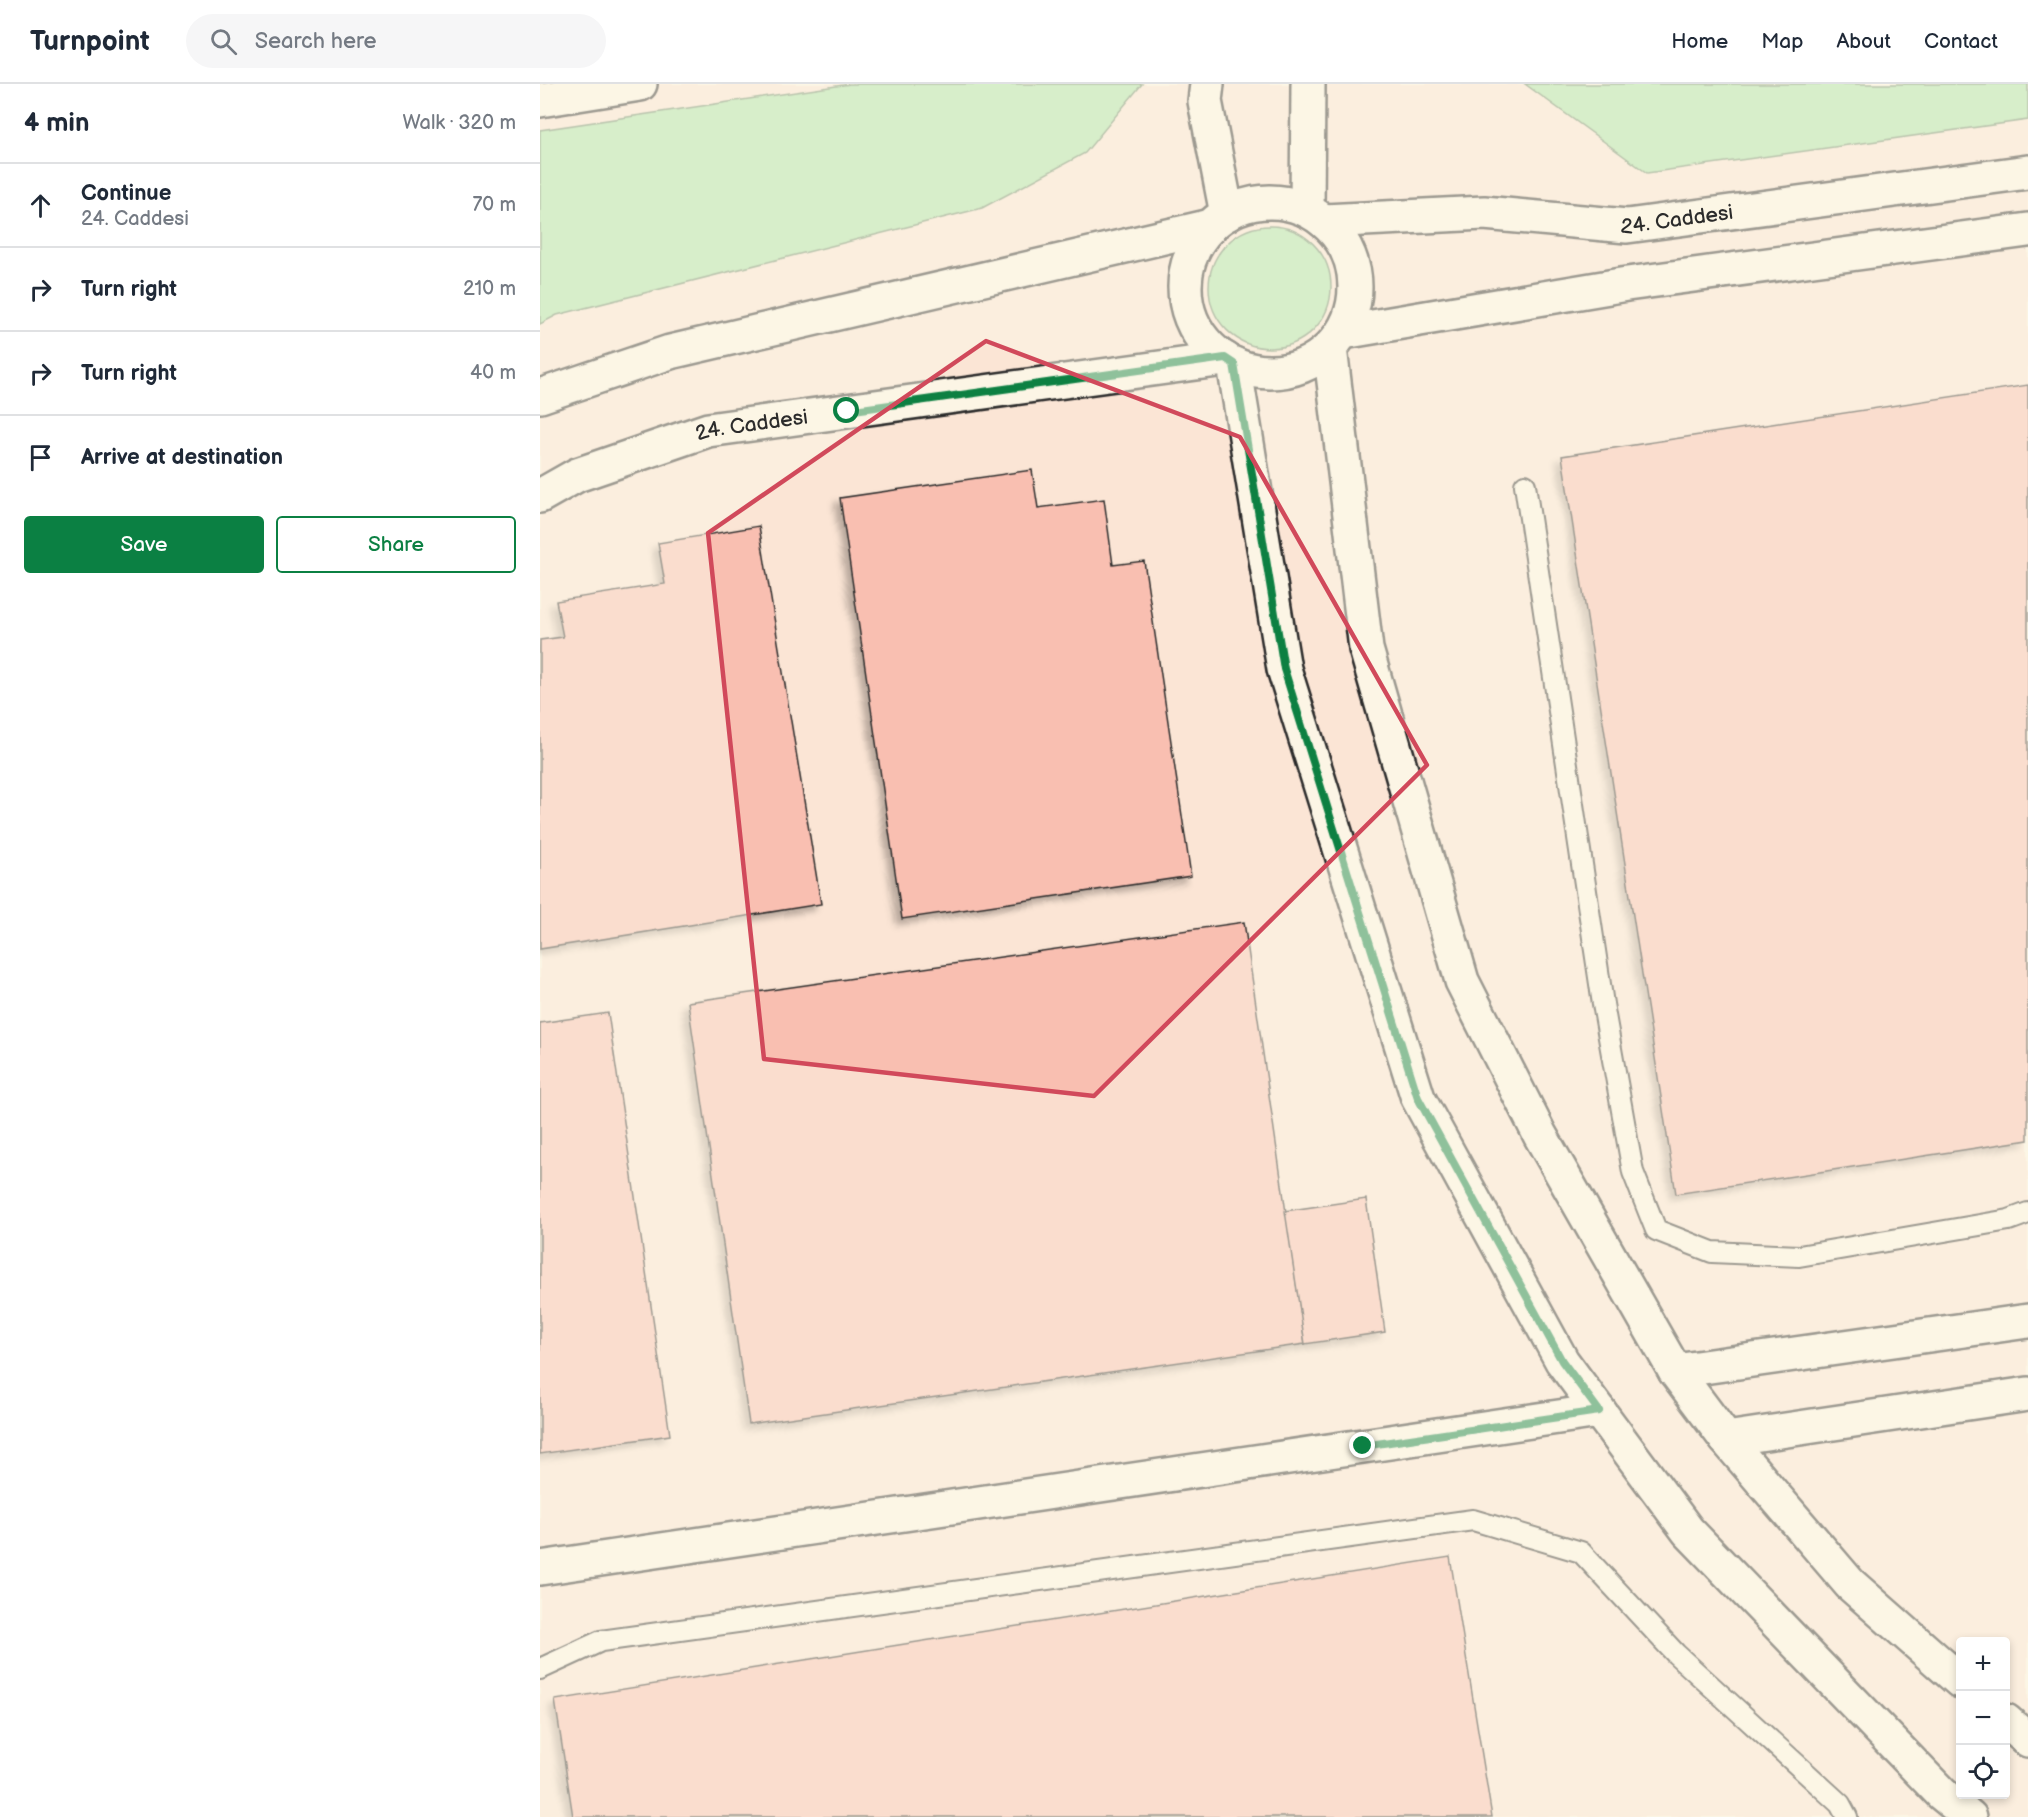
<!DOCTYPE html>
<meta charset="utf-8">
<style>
body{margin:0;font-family:"Balsamiq Sans",sans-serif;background:#f6f6f7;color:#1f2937}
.controls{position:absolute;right:18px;bottom:18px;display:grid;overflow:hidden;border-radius:6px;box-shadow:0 3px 9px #0003}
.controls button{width:54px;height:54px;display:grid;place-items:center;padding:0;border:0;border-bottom:2px solid #e0e1e3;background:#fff;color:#1f2937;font:30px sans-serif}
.stop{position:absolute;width:18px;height:18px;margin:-14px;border:4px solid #0b8043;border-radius:50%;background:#fff}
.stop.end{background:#0b8043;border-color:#fff;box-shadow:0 2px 6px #0008}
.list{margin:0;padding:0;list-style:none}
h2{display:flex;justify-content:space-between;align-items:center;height:78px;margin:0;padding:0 24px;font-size:26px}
h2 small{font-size:20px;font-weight:400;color:#747a83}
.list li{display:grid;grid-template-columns:39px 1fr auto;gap:18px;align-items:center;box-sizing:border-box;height:84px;padding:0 24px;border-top:2px solid #e0e1e3}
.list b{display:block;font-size:22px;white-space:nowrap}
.list p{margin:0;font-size:20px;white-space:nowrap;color:#747a83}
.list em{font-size:20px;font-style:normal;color:#747a83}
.actions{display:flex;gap:12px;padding:18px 24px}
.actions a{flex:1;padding:14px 0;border:2px solid #0b8043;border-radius:6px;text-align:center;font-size:21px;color:#0b8043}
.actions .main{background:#0b8043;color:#fff}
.icon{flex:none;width:33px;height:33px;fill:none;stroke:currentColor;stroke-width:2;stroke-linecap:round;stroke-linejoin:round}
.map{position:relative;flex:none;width:1488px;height:1733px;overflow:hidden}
header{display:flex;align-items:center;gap:36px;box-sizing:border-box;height:84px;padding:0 30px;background:#fff;border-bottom:2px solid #e0e1e3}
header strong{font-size:28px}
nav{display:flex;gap:33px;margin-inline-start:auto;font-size:21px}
.search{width:420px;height:54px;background:#f6f6f7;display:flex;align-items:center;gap:15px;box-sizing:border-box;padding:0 21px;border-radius:33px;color:#747a83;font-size:22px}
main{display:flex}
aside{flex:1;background:#fff}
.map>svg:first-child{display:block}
.built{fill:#fbe5d5;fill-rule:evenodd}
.green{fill:#abe4a8;stroke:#6b886a;stroke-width:1.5}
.building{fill:#f9bfb1;stroke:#2b2b2b;stroke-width:1.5;filter:url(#shadow)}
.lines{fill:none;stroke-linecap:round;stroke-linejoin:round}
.lane-casing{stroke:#2b2b2b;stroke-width:24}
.street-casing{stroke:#2b2b2b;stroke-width:38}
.secondary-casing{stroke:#2b2b2b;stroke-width:38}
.lane{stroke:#fcf5e5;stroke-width:20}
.street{stroke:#fcf5e5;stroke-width:33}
.secondary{stroke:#fcf5e5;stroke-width:33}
.route{stroke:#0b8043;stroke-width:8}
.marked{fill:none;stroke:#d1495b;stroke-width:4.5;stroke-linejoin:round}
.labels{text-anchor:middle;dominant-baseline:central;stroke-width:4.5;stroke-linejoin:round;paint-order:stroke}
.street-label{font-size:21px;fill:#2b2b2b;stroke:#fcf5e5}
</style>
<header>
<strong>Turnpoint</strong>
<div class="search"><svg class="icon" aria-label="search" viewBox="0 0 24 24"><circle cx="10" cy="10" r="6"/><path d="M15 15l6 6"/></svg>Search here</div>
<nav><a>Home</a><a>Map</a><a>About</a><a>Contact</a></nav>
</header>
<main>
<aside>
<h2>4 min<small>Walk · 320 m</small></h2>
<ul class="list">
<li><svg class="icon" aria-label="ahead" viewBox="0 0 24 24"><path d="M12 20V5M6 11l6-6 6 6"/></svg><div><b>Continue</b><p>24. Caddesi</p></div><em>70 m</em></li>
<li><svg class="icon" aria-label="right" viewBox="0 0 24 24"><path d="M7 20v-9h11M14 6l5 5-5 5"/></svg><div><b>Turn right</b></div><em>210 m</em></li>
<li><svg class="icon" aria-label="right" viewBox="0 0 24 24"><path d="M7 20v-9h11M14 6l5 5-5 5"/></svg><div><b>Turn right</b></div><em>40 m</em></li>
<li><svg class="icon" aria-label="arrive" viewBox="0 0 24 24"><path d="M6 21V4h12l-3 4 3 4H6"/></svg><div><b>Arrive at destination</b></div></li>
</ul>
<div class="actions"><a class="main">Save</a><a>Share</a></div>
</aside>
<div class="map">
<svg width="1488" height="1733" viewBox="0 0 1488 1733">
<defs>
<filter id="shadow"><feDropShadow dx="-5.5" dy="5.5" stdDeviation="3" flood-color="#0004"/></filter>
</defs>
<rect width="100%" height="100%" fill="#fcf5e5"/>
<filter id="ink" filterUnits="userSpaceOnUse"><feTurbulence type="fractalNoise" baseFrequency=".0167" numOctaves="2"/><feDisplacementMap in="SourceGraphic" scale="12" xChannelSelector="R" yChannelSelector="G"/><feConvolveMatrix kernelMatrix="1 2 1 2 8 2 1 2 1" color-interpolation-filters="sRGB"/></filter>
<g filter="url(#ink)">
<path class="built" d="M0,0H1488V1733H0ZM1420,1558H1466V1710H1420Z"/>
<g class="green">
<polygon points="310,0 602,0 545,69 442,124 17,231 0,240 0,46"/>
<polygon points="985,0 1488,0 1488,36 1107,89"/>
<circle cx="730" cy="203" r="61"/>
</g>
<g class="building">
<polygon points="1488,301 1488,1056 1136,1110 1022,372"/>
<polygon points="492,386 498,424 564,415 573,481 604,477 651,792 362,835 300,414"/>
<polygon points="219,442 281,820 0,865 0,556 23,553 16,517 125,500 118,459"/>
<polygon points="704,838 765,1260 209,1340 148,918"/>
<polygon points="68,929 130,1351 0,1370 0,939"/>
<polygon points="826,1115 845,1248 765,1260 745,1127"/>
<polygon points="910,1473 952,1733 33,1733 15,1616"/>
</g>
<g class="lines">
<g class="lane-casing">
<g id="lane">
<polyline points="985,401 1063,920 1093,1088 1116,1146 1172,1168 1259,1172 1469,1136 1488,1129"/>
<polyline points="0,1585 61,1557 933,1436 1041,1468 1136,1570 1300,1720 1307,1733"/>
</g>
</g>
<g class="street-casing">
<g id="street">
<polyline points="0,16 100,0"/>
<polyline points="0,1484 1059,1327"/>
</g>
</g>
<g class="secondary-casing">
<g id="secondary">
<polyline points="667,0 665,17 687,130"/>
<circle cx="730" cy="203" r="85"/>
<polyline points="767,126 768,0"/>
<path id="s1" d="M784,137L944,129L1087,142L1488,88"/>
<polyline points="803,248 1087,200 1488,146"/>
<polyline points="790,264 826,565 922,897 1000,1051 1135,1287 1186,1355 1310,1500 1420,1597"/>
<polyline points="694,280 744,585 878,1014 1022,1277 1148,1447 1402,1710 1430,1733"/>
<polyline points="0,312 130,268 671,142"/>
<path id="s2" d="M0,412L37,391L168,346L685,275"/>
<polyline points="1135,1287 1488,1237"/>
<polyline points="1186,1355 1488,1310"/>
<polyline points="1466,1637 1488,1656"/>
</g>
</g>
<use href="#lane" class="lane"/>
<use href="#street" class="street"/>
<use href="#secondary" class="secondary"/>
</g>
</g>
<g class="lines" filter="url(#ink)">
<polyline class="route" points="307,327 685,274 694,280 744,585 878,1014 1022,1277 1059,1327 823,1362"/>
</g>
<path d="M0 0H1488V1733H0ZM446,257L700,353L887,681L554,1012L224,975L168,449Z" fill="#fcf5e5" fill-opacity=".55" fill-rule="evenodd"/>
<path class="marked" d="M446,257L700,353L887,681L554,1012L224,975L168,449Z"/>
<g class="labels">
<g class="street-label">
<text stroke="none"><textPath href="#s1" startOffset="354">24. Caddesi</textPath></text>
<text stroke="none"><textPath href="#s2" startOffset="225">24. Caddesi</textPath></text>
</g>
</g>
</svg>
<div class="controls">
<button>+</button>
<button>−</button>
<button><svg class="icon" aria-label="locate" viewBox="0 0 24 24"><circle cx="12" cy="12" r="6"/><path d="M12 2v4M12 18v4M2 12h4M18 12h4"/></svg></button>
</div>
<div class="stop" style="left:307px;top:327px"></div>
<div class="stop end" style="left:823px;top:1362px"></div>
</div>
</main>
